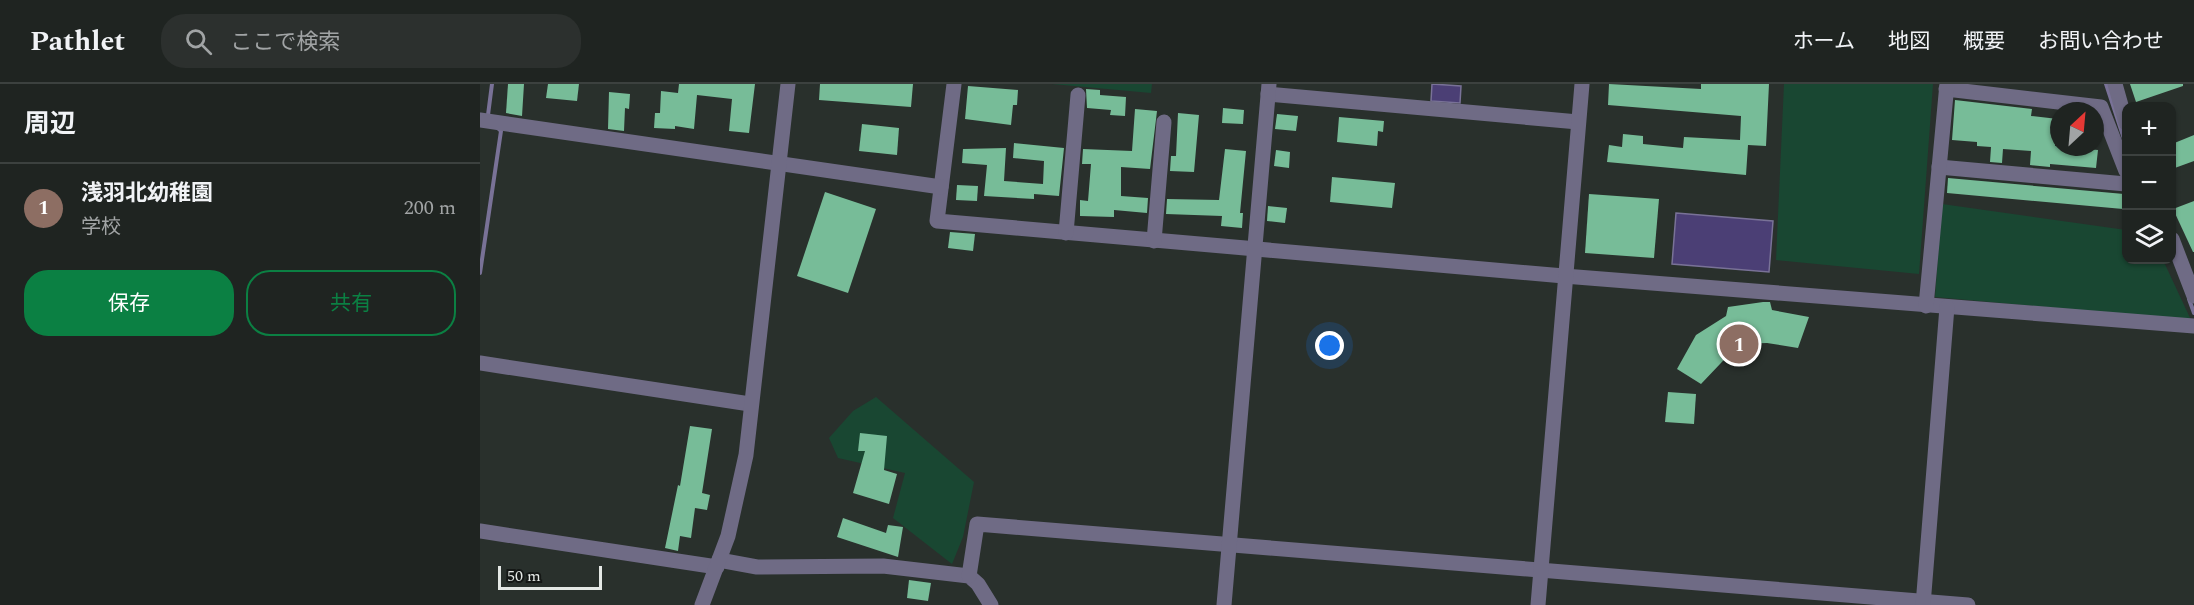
<!DOCTYPE html>
<html lang="ja">
<meta charset="utf-8">
<style>
body{margin:0;font-family:Spectral,"Noto Sans JP",serif;background:#2c302e;color:#f1f3f6}
.controls{position:absolute;right:18px;top:18px;display:grid;overflow:hidden;border-radius:12px;box-shadow:0 2px 4px #0004}
.controls button{width:54px;height:54px;display:grid;place-items:center;padding:0;border:0;border-bottom:2px solid #3c413f;background:#1f2421;color:#f1f3f6;font:30px sans-serif}
.compass{position:absolute;left:1570px;top:18px;width:54px;height:54px;border-radius:50%;background:#1f2421;box-shadow:0 2px 4px #0004;rotate:26deg}
.scale{position:absolute;left:18px;bottom:15px;width:104px;box-sizing:border-box;padding-left:6px;border:3px solid #e4e8e5;border-top:0;font-size:16px;line-height:21px;white-space:nowrap;color:#e4e8e5;-webkit-text-stroke:4px #141715;paint-order:stroke}
.you{position:absolute;left:850px;top:262px;width:21px;height:21px;margin:-15px;border:4px solid #fff;border-radius:50%;background:#1a73e8;box-shadow:0 0 0 9px #1a73e833}
.badge{display:grid;place-items:center;width:39px;height:39px;border-radius:50%;background:#0b8043;color:#fff;font-size:20px;font-weight:700}
.pin{position:absolute;translate:-50% -50%;border:3px solid #fff;box-shadow:0 2px 6px #0006}
.list{margin:0;padding:0;list-style:none}
h2{display:flex;justify-content:space-between;align-items:center;height:78px;margin:0;padding:0 24px;font-size:26px}
h2 small{font-size:20px;font-weight:400;color:#a1a4a5}
.list li{display:grid;grid-template-columns:39px 1fr auto;gap:18px;align-items:center;box-sizing:border-box;height:90px;padding:0 24px;border-top:2px solid #3c413f}
.list b{display:block;font-size:22px;white-space:nowrap}
.list p{margin:0;font-size:20px;white-space:nowrap;color:#a1a4a5}
.list em{font-size:20px;font-style:normal;color:#a1a4a5}
.actions{display:flex;gap:12px;padding:18px 24px}
.actions a{flex:1;padding:14px 0;border:2px solid #0b8043;border-radius:24px;text-align:center;font-size:21px;color:#0b8043}
.actions .main{background:#0b8043;color:#fff}
.icon{flex:none;width:33px;height:33px;fill:none;stroke:currentColor;stroke-width:2;stroke-linecap:round;stroke-linejoin:round}
.map{position:relative;flex:none;width:1714px;height:521px;overflow:hidden}
header{display:flex;align-items:center;gap:36px;box-sizing:border-box;height:84px;padding:0 30px;background:#1f2421;border-bottom:2px solid #3c413f}
header strong{font-size:28px}
nav{display:flex;gap:33px;margin-inline-start:auto;font-size:21px}
.search{width:420px;height:54px;background:#2c302e;display:flex;align-items:center;gap:15px;box-sizing:border-box;padding:0 21px;border-radius:24px;color:#a1a4a5;font-size:22px}
main{display:flex}
aside{flex:1;background:#1f2421}
.map>svg:first-child{display:block}
.green{fill:#194732}
.water{fill:#4b3f75;stroke:#797297;stroke-width:1.5}
.lines{fill:none;stroke-linecap:round;stroke-linejoin:round}
.stream{stroke:#797297;stroke-width:4}
.building{fill:#77bc98}
.minor{stroke:#6f6b85;stroke-width:15}
</style>
<header>
<strong>Pathlet</strong>
<div class="search"><svg class="icon" aria-label="search" viewBox="0 0 24 24"><circle cx="10" cy="10" r="6"/><path d="M15 15l6 6"/></svg>ここで検索</div>
<nav><a>ホーム</a><a>地図</a><a>概要</a><a>お問い合わせ</a></nav>
</header>
<main>
<aside>
<h2>周辺<small></small></h2>
<ul class="list">
<li><span class="badge" style="background:#8d6e63">1</span><div><b>浅羽北幼稚園</b><p>学校</p></div><em>200 m</em></li>
</ul>
<div class="actions"><a class="main">保存</a><a>共有</a></div>
</aside>
<div class="map">
<svg width="1714" height="521" viewBox="0 0 1714 521">
<rect width="100%" height="100%" fill="#29302c"/>
<g class="green">
<polygon points="572,0 672,0 671,9"/>
<polygon points="1304,0 1453,0 1439,190 1296,176"/>
<polygon points="1462,120 1646,146 1646,176 1683,176 1711,236 1455,213"/>
<polygon points="396,313 494,398 483,453 472,480 413,434 425,389 358,374 349,354 373,327"/>
</g>
<g class="water">
<polygon points="952,0 981,2 980,19 951,17"/>
<polygon points="1196,129 1293,137 1289,188 1192,180"/>
</g>
<g class="lines">
<g class="stream">
<polyline points="1626,0 1646,61"/>
<polyline points="8,31 12,0"/>
<polyline points="0,189 21,47 18,44"/>
<polyline points="1709,215 1714,229"/>
</g>
</g>
<g class="building">
<polygon points="28,0 44,0 42,32 26,29"/>
<polygon points="68,0 99,0 97,17 66,14"/>
<polygon points="199,0 275,0 269,49 249,47 252,15 217,11 214,45 195,42 195,45 174,44 175,29 180,29 181,7 198,9"/>
<polygon points="340,0 433,0 431,23 339,16"/>
<polygon points="1129,0 1221,5 1221,0 1289,0 1286,62 1268,61 1266,91 1127,78 1129,61 1142,63 1143,50 1163,52 1163,60 1203,64 1204,53 1260,56 1261,32 1128,21"/>
<polygon points="1650,0 1703,0 1703,2 1656,18"/>
<polygon points="488,2 538,6 537,21 533,21 531,41 485,35"/>
<polygon points="606,5 620,6 620,11 646,13 645,32 630,31 631,26 607,24"/>
<polygon points="129,8 150,10 149,25 145,24 144,47 128,45"/>
<polygon points="1475,16 1552,25 1551,32 1578,35 1575,62 1618,66 1616,84 1570,80 1570,83 1550,81 1551,67 1523,65 1522,79 1510,78 1511,63 1497,62 1497,58 1472,56"/>
<polygon points="743,24 764,26 763,40 742,39"/>
<polygon points="655,25 677,27 670,85 641,83 641,112 668,114 667,129 634,126 634,133 600,132 600,116 608,117 611,80 602,80 603,65 652,67"/>
<polygon points="698,29 719,31 714,88 690,87 691,72 696,72"/>
<polygon points="797,30 818,32 816,47 795,45"/>
<polygon points="859,33 904,37 903,48 898,47 897,62 857,58"/>
<polygon points="382,40 419,44 417,71 379,67"/>
<polygon points="1714,51 1714,77 1692,85 1692,60"/>
<polygon points="534,59 584,64 579,112 554,110 554,115 504,112 507,81 482,79 483,65 526,64 524,97 563,100 564,77 533,74"/>
<polygon points="745,65 766,67 760,129 763,129 762,144 741,142 742,132 686,130 687,115 739,116"/>
<polygon points="796,66 810,68 809,84 794,82"/>
<polygon points="852,93 915,99 912,124 850,118"/>
<polygon points="1468,94 1644,110 1643,125 1467,109"/>
<polygon points="477,101 498,102 497,117 476,116"/>
<polygon points="345,108 396,125 368,209 317,192"/>
<polygon points="1109,110 1179,115 1174,174 1105,169"/>
<polygon points="1714,117 1714,168 1713,168 1693,125"/>
<polygon points="788,122 807,124 805,139 787,137"/>
<polygon points="470,148 495,150 493,167 468,164"/>
<polygon points="1283,218 1290,218 1292,226 1329,233 1318,264 1287,259 1259,260 1221,300 1197,285 1216,251 1246,232 1248,223"/>
<polygon points="1188,308 1216,310 1214,340 1185,338"/>
<polygon points="210,342 232,345 222,409 230,411 227,426 215,424 211,454 200,452 198,467 185,464 198,401 200,402"/>
<polygon points="380,349 407,352 404,386 417,390 409,420 373,409 385,367 378,367"/>
<polygon points="363,434 406,449 408,441 423,443 418,473 357,453"/>
<polygon points="429,496 451,499 448,517 427,514"/>
</g>
<g class="lines">
<g class="minor">
<polyline points="474,0 457,137 1084,192 1714,242"/>
<polyline points="1635,0 1646,39"/>
<polyline points="1466,5 1621,23 1646,87"/>
<polyline points="788,10 1098,38"/>
<polyline points="0,36 461,103"/>
<polyline points="1459,83 1646,100"/>
<polyline points="586,149 598,11"/>
<polyline points="1692,155 1714,212"/>
<polyline points="674,157 684,38"/>
<polyline points="1446,222 1467,0"/>
<polyline points="0,279 270,320"/>
<polyline points="0,447 237,483"/>
<polyline points="239,476 277,483 403,482 489,492 498,500 511,521"/>
<polyline points="489,492 497,440 1488,521"/>
<polyline points="222,521 248,452 266,371 308,0"/>
<polyline points="744,521 789,0"/>
<polyline points="1058,521 1102,0"/>
<polyline points="1443,521 1467,223"/>
</g>
</g>
</svg>
<div class="controls">
<button>+</button>
<button>−</button>
<button><svg class="icon" aria-label="layers" viewBox="0 0 24 24"><path d="M12 4l9 5-9 5-9-5zM3 14l9 5 9-5"/></svg></button>
</div>
<svg class="compass" viewBox="-18 -18 36 36"><path d="M0-13l5 13h-10z" fill="#e53935"/><path d="M0 13l5-13h-10z" fill="#a1a4a5"/></svg>
<div class="scale">50 m</div>
<div class="you"></div>
<div class="pin badge" style="left:1259px;top:260px;background:#8d6e63">1</div>
</div>
</main>
